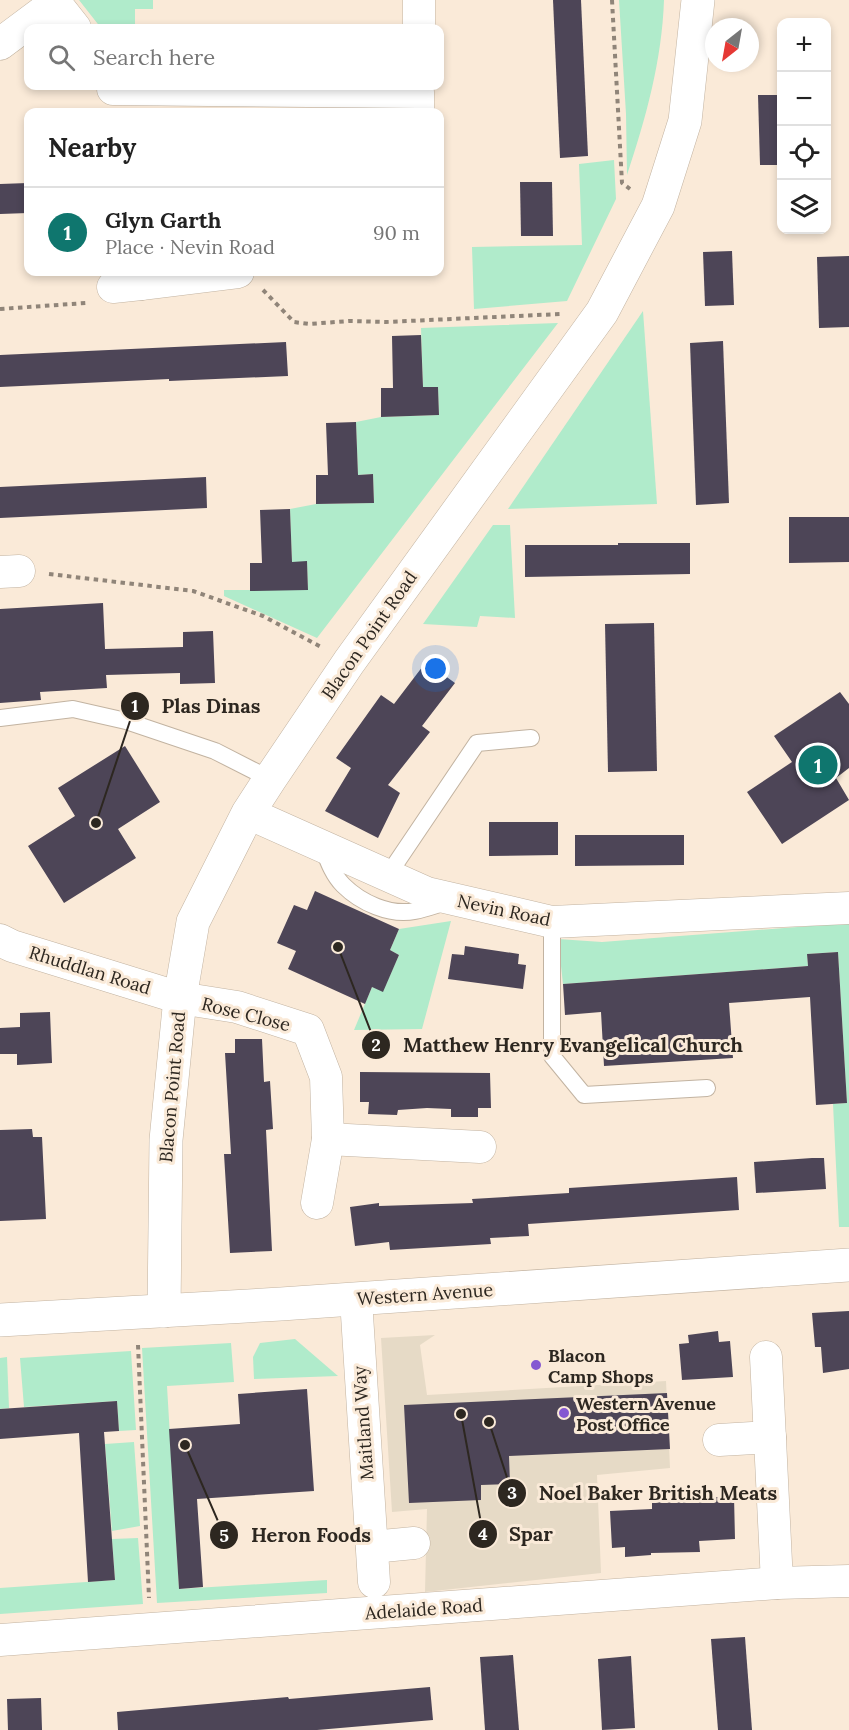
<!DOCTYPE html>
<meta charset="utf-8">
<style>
body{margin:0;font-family:Lora,serif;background:#f2f2f2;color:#222}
.controls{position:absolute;right:18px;top:18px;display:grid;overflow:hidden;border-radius:12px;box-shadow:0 3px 9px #0003}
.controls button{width:54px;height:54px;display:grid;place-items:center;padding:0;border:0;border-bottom:2px solid #e0e0e0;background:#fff;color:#222;font:30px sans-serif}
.compass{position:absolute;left:705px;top:18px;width:54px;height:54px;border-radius:50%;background:#fff;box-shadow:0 3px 9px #0003;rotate:211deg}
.you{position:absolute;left:436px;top:669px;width:21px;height:21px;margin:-15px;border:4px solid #fff;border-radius:50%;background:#1a73e8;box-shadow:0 0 0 9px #1a73e833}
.badge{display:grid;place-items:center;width:39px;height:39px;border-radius:50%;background:#0f766e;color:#fff;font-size:20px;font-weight:700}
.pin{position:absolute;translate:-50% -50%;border:3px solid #fff;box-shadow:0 2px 6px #0006}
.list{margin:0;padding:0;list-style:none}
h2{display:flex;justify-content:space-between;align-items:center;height:78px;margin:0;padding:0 24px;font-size:26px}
h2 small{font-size:20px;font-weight:400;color:#767676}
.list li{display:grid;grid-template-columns:39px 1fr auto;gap:18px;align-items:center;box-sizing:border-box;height:90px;padding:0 24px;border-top:2px solid #e0e0e0}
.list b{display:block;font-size:22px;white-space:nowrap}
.list p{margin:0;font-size:20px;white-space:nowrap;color:#767676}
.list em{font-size:20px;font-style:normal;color:#767676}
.icon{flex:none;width:33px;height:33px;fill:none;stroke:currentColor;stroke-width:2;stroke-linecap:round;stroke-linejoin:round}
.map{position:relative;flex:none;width:849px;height:1730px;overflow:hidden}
.search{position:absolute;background:#fff;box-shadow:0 3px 9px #0003;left:24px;top:24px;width:420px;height:66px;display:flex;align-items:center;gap:15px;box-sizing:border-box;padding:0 21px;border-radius:12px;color:#767676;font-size:22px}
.panel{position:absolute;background:#fff;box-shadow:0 3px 9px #0003;left:24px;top:108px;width:420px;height:168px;border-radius:12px}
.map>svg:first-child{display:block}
.commercial{fill:#e6dac6}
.green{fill:#b0ebcb}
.building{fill:#4d4557}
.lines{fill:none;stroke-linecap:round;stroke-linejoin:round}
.lane-casing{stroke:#c2b3a1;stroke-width:18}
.street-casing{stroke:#c2b3a1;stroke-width:33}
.secondary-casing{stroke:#c2b3a1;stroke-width:34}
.path{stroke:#908579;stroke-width:4;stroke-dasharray:4.5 4.5;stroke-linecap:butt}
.lane{stroke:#fff;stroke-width:16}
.street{stroke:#fff;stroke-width:32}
.secondary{stroke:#fff;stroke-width:33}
.poi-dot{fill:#8558d1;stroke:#faead8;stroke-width:2}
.labels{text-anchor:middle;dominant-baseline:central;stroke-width:6;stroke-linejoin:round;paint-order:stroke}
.street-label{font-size:18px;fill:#2d2720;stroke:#faead8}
.poi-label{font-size:18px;font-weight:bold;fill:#2d2720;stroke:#faead8;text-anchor:start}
.leader{fill:none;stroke:#2d2720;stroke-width:2}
.callout-dot{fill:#2d2720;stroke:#faead8;stroke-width:2}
.mark-label{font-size:18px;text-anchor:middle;font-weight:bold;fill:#fff}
.callout-label{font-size:20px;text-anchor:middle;font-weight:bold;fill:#2d2720;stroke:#faead8;stroke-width:6;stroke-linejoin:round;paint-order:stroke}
</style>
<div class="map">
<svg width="849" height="1730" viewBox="0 0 849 1730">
<rect width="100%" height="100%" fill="#faead8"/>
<polygon class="commercial" points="435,1335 420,1345 427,1395 666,1381 670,1468 597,1475 601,1573 425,1592 427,1509 392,1512 381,1338"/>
<g class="green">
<polygon points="79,0 153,0 153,9 135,9 135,28 101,28"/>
<path d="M619,0H664C662,60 646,118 627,175L626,114Z"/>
<polygon points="614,160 616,199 567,301 474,309 472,247 582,245 579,164"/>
<polygon points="643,311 657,504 508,509"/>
<polygon points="558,323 317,638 224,596 224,590 308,590 307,562 292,562 290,509 316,504 374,503 373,474 358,475 356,422 381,417 439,415 438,387 423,387 421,328"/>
<polygon points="493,525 510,525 515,618 480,616 477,627 423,624"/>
<polygon points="451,921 422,1029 354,1030 372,987 383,991 399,955 390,950 399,929"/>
<polygon points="849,923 849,1227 839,1227 833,1104 847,1103 838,952 807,954 808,966 563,984 558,939 602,942"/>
<polygon points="295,1339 338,1376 254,1379 253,1357 260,1343"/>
<polygon points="231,1343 234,1382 167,1386 179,1589 327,1580 327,1593 157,1603 142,1348"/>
<polygon points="131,1351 136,1430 119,1431 117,1401 24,1407 20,1358"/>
<polygon points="7,1357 9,1408 0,1409 0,1358"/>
<polygon points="134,1442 140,1526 112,1531 105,1444"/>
<polygon points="138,1538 143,1604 0,1614 0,1588 115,1580 112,1539"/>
</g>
<g class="building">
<polygon points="553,0 581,0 588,156 560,158"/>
<polygon points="758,95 782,95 782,165 760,165"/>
<polygon points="520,182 552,182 553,236 521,236"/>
<polygon points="28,183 28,213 0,214 0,184"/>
<polygon points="732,251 734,305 705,306 703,252"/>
<polygon points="849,256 849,327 819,328 817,257"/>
<polygon points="421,335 423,387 438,387 439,415 381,417 381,388 393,388 392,336"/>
<polygon points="723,341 729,503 696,505 690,343"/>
<polygon points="286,342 288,376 169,381 169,379 0,387 0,355"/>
<polygon points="356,422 358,475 373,474 374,503 316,504 316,475 328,475 326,423"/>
<polygon points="206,477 207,508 0,518 0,487"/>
<polygon points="290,509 292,562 307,561 308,590 250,591 250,563 262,563 260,510"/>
<polygon points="789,517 849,517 849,562 789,563"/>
<polygon points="618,543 690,543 690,574 525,577 525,545 618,545"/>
<polygon points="103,603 105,649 183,647 183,632 213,631 215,683 180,684 180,673 106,675 107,688 40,692 41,700 0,703 0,609"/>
<polygon points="654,623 657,771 608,772 605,624"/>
<polygon points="426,662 455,683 422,726 430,732 388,785 400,793 378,838 325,811 351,768 336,758 381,695 394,704"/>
<polygon points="840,692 849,704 849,768 836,778 849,800 782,844 747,792 792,762 774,736"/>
<polygon points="125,746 160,802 118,829 136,858 64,903 28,846 75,816 58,788"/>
<polygon points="489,822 558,822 558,855 489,856"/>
<polygon points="575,835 684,835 684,865 575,866"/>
<polygon points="315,891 399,929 390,950 399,955 383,992 372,987 365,1004 288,969 296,951 277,943 294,905 307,910"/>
<polygon points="465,946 519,954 518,964 526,965 523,989 448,979 452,954 464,955"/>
<polygon points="838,952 847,1103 816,1105 810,997 729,1003 733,1058 604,1066 601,1012 565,1015 563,984 808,966 807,954"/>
<polygon points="50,1012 52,1063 17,1065 17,1054 0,1054 0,1028 20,1027 20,1013"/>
<polygon points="235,1039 262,1039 264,1082 270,1081 273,1129 266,1130 272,1251 230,1253 224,1154 231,1154 225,1053 235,1053"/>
<polygon points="360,1072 490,1073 491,1108 478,1108 478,1117 451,1117 451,1109 427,1108 398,1110 397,1115 368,1114 369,1102 360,1102"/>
<polygon points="32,1129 33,1137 42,1137 46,1219 0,1221 0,1130"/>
<polygon points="812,1158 824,1158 826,1189 756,1193 754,1162"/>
<polygon points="737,1177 739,1210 528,1224 529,1236 490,1238 491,1244 390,1250 389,1242 355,1246 350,1207 379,1203 379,1206 473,1203 472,1199 569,1193 569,1188"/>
<polygon points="849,1311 849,1369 823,1373 821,1347 815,1347 812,1313"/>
<polygon points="718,1331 719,1342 730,1341 733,1377 682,1380 679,1344 689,1343 688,1335"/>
<polygon points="307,1389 314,1491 197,1499 203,1587 179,1589 169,1429 240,1424 238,1394"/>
<polygon points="667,1393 670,1449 509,1456 510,1484 481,1485 481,1500 409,1503 404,1405"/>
<polygon points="117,1401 119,1431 104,1432 115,1580 88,1582 79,1433 0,1439 0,1409"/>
<polygon points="734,1496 735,1539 699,1541 700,1552 651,1553 651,1555 625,1557 625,1547 612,1548 610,1511 652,1509 652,1501"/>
<polygon points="745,1637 752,1730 718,1730 711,1639"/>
<polygon points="513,1655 519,1730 485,1730 480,1657"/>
<polygon points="631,1656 635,1728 602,1730 598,1659"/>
<polygon points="430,1687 433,1720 317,1730 118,1730 117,1712 288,1697 289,1699"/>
<polygon points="41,1698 42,1730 8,1730 7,1699"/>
</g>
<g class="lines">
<g class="lane-casing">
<g id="lane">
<polyline points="0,718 73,709 126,721 215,751 270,779"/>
<path d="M323,848C328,861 333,875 343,885C361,903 390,916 415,911C425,909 436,905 446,902"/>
<polyline points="388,875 477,743 531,738"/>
<polyline points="552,922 552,1056 584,1095 707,1088"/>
</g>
</g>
<g class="street-casing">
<g id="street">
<polyline points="53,0 75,28"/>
<polyline points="419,28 419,0"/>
<polyline points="0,44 55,3"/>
<polyline points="113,89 418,92 418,112"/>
<polyline points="139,272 141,284 238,272"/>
<polyline points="113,287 141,284"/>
<polyline points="0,572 19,571"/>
<polyline points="248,813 427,893 552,922 849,908"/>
<polyline points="0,940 12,946 180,998 237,1007 308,1030 326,1077 328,1139 317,1203"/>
<polyline points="328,1139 480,1147"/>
<polyline points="356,1299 374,1582"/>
<polyline points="766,1357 777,1583"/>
<polyline points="719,1440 770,1437"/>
<polyline points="372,1547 414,1543"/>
<polyline points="0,1640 777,1583 849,1581"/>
</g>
</g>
<g class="secondary-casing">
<g id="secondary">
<polyline points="164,1311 166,1140 180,998 193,922 248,813 270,779 349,662 602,312 658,206 685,121 698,0"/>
<polyline points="0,1320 281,1304 849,1265"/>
</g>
</g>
<g class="path">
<polyline points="612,0 622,183 630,189"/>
<polyline points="263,290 294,322 309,324 349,321 386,322 560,314"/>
<polyline points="0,309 86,303"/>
<polyline points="49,574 193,591 263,616 323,648"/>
<polyline points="138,1345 149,1598"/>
</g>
<use href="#lane" class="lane"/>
<use href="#street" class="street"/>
<use href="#secondary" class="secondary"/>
</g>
<g class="poi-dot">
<circle cx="536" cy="1365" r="6"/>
<circle cx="564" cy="1413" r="6"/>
</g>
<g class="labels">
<g class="street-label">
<text transform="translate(369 635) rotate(-55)">Blacon Point Road</text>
<text transform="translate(504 910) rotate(12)">Nevin Road</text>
<text transform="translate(90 970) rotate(17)">Rhuddlan Road</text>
<text transform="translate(246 1014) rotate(14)">Rose Close</text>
<text transform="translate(172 1087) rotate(-85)">Blacon Point Road</text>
<text transform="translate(425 1294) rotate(-4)">Western Avenue</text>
<text transform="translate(363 1423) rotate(-94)">Maitland Way</text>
<text transform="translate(424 1609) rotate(-4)">Adelaide Road</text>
</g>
<g class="poi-label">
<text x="548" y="1355">Blacon<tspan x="548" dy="21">Camp Shops</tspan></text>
<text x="576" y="1403">Western Avenue<tspan x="576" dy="21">Post Office</tspan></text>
</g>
</g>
<path class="leader" d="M96 823L135 706M338 947L376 1045M489 1422L512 1493M461 1414L483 1534M185 1445L224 1535"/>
<g class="callout-dot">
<circle cx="96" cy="823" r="6"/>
<circle cx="338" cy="947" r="6"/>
<circle cx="489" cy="1422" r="6"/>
<circle cx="461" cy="1414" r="6"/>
<circle cx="185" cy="1445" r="6"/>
<circle cx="135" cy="706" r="15"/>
<circle cx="376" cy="1045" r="15"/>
<circle cx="512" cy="1493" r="15"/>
<circle cx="483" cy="1534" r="15"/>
<circle cx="224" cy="1535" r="15"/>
</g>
<g class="mark-label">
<text x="135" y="712">1</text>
<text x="376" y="1051">2</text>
<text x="512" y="1499">3</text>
<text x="483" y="1540">4</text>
<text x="224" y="1542">5</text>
</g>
<g class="callout-label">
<text x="211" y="713">Plas Dinas</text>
<text x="573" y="1052">Matthew Henry Evangelical Church</text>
<text x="658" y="1500">Noel Baker British Meats</text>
<text x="531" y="1541">Spar</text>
<text x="311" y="1542">Heron Foods</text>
</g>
</svg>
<div class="controls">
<button>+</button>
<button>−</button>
<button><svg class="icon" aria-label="locate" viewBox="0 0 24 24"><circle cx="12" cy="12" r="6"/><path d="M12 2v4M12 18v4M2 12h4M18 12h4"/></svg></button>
<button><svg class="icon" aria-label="layers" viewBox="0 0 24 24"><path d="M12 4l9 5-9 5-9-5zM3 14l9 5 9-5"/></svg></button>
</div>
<svg class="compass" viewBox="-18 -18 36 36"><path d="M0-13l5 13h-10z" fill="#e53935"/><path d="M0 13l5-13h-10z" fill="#767676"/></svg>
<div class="you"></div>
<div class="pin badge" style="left:818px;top:765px">1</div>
<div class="search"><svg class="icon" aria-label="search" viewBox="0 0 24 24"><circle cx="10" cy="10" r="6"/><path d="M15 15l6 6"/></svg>Search here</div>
<section class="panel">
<h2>Nearby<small></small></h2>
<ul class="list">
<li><span class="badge">1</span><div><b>Glyn Garth</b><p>Place · Nevin Road</p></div><em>90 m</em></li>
</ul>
</section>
</div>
